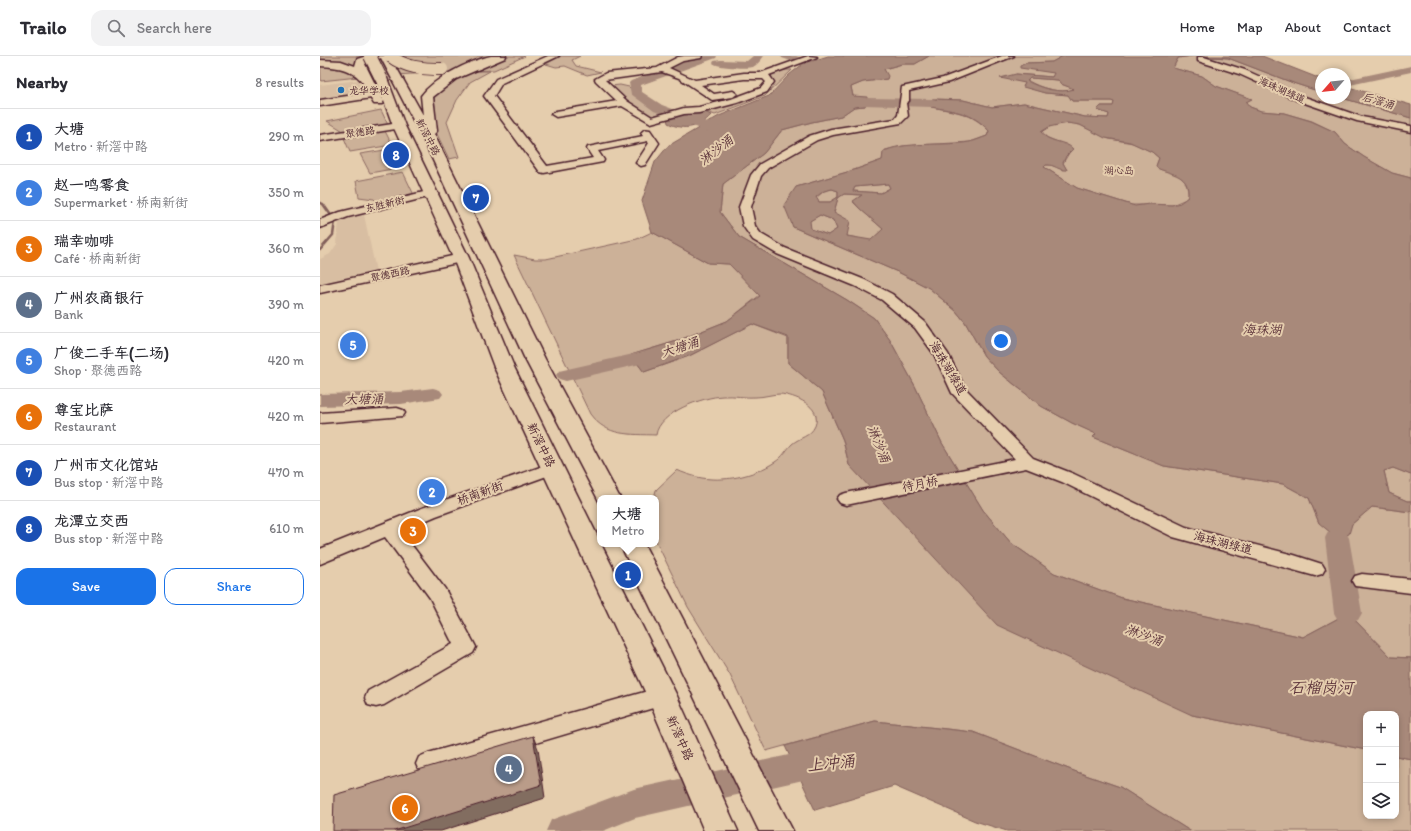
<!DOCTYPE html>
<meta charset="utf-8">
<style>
body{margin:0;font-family:Itim,"LXGW WenKai TC",sans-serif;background:#f2f2f3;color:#2b2b33}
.controls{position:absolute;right:12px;bottom:12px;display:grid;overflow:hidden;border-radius:8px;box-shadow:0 2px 6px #0003}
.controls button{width:36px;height:36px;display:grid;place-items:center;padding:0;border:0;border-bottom:1px solid #e1e1e2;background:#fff;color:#2b2b33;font:20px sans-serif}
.compass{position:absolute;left:995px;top:12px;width:36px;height:36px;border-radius:50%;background:#fff;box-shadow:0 2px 6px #0003;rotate:242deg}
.you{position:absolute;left:681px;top:285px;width:14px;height:14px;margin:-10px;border:3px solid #fff;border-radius:50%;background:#1a73e8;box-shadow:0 0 0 6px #1a73e833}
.badge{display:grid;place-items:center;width:26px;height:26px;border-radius:50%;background:#1a73e8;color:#fff;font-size:13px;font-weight:700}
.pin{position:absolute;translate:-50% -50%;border:2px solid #fff;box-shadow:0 1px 4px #0006}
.popup{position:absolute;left:277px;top:439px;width:62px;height:52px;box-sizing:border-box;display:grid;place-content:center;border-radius:8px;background:#fff;filter:drop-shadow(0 1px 3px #0005);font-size:13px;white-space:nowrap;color:#7c7c81}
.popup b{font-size:15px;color:#2b2b33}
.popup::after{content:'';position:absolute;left:50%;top:100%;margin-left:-8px;border:8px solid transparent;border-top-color:#fff}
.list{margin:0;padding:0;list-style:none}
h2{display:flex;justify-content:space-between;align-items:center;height:52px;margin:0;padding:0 16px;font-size:17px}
h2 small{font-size:13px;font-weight:400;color:#7c7c81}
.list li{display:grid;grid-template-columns:26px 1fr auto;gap:12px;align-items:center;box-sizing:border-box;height:56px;padding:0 16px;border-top:1px solid #e1e1e2}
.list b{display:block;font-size:15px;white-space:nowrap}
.list p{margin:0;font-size:13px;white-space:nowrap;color:#7c7c81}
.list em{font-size:13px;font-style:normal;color:#7c7c81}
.actions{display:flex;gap:8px;padding:12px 16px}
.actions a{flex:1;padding:9px 0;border:1px solid #1a73e8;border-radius:12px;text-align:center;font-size:14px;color:#1a73e8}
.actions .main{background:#1a73e8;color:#fff}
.icon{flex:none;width:22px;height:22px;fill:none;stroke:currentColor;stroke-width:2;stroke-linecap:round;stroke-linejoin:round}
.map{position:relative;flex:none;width:1091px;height:775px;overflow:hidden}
header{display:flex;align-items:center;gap:24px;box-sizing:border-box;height:56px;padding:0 20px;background:#fff;border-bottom:1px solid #e1e1e2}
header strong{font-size:19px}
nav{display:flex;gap:22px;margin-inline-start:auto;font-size:14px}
.search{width:280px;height:36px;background:#f2f2f3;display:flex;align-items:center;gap:10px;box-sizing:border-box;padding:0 14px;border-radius:12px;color:#7c7c81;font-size:15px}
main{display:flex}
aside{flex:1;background:#fff}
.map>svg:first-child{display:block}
.built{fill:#d8bea2}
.green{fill:#ccb198;stroke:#8b6862}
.water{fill:#a8897a;stroke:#825f5a;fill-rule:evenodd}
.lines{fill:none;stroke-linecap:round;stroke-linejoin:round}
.stream{stroke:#825f5a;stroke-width:2.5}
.river{fill:#a8897a;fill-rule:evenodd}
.minor-casing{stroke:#4a1f2b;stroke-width:3}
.highway-casing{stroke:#4a1f2b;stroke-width:3}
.minor{fill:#e5cdad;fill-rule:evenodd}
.highway{fill:#e5cdad;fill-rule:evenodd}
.highway-bridge-casing{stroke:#4a1f2b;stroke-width:14;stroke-linecap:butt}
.highway-bridge{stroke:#e5cdad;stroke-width:12}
.shaded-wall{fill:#826d60;stroke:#4a1f2b}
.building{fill:#ba9c89;stroke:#4a1f2b}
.poi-dot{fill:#1f6fb2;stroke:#e5cdad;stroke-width:1.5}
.labels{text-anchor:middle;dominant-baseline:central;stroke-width:4;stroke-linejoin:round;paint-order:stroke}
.far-poi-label{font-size:10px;fill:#4a1f2b;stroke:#e5cdad;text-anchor:start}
.far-street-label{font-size:10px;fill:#4a1f2b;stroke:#e5cdad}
.far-park-label{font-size:10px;fill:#5e353b;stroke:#e5cdad}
.far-water-label{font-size:11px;font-style:italic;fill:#5d343b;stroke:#e5cdad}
.street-label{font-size:12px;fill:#4a1f2b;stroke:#e5cdad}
.water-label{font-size:13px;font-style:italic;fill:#5d343b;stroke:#e5cdad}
.near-water-label{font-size:16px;font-style:italic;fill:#5d343b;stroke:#e5cdad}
</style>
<header>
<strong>Trailo</strong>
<div class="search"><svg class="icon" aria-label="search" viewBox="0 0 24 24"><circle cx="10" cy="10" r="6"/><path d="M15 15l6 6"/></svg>Search here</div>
<nav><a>Home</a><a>Map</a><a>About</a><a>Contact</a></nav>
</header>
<main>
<aside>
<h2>Nearby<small>8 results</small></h2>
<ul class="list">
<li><span class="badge" style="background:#1a4fb4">1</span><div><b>大塘</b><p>Metro · 新滘中路</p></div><em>290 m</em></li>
<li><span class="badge" style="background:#3f7fe0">2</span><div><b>赵一鸣零食</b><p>Supermarket · 桥南新街</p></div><em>350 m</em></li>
<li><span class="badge" style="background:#e8710a">3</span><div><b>瑞幸咖啡</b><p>Café · 桥南新街</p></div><em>360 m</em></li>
<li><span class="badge" style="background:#5c6f8a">4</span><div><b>广州农商银行</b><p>Bank</p></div><em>390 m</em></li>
<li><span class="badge" style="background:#3f7fe0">5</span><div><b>广俊二手车(二场)</b><p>Shop · 聚德西路</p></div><em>420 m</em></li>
<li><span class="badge" style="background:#e8710a">6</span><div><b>尊宝比萨</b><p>Restaurant</p></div><em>420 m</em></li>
<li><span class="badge" style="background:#1a4fb4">7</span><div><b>广州市文化馆站</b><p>Bus stop · 新滘中路</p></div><em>470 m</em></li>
<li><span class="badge" style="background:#1a4fb4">8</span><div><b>龙潭立交西</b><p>Bus stop · 新滘中路</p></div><em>610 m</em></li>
</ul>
<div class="actions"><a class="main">Save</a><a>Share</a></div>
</aside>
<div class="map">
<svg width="1091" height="775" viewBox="0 0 1091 775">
<rect width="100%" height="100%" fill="#e5cdad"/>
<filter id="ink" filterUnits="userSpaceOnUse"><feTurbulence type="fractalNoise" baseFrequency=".025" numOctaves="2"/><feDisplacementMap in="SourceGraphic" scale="8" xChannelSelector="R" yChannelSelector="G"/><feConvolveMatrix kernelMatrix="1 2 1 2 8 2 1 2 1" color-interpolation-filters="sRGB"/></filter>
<g filter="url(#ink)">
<g class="built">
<polygon points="38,24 44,39 0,45 0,29"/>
<polygon points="44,159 56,215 0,227 0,203 10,198 17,188 19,164"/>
</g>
<g class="green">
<polygon points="0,0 205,0 174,14 151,15 170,15 150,26 137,44 127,66 139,101 129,103 117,78 114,40 117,31 147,15 38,21 1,25"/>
<polygon points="241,0 260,0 252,4 256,10 281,16 267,19 245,10 236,11 226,8"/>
<path d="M609,0H743L732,6L706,7L721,14L735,17L732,21L696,18L706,27L703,30L725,37L749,39L752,45H791L794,46V50H781L777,54L789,58L788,62L765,61L704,47L672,51L643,44L613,43L611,51C636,56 651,56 669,75L667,80L650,86L583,90L565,94L562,104L534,114L476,131L473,171L580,217L609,232L636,255L645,266L664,300L679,316L721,350L752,367L777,378L773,381L844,410L963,428L989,442L999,467L1032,468L1052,451L1091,456V602L1071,601L1028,557L983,581L802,542L734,517L691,487L663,454L622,387L595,330L570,284L554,262L527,244L419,181L400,156L403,128L444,97L462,74L492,66L521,60L534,51L545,50L533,40L531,31L543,26L567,23L564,13L582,8H595Z"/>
<polygon points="872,0 908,2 976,28 1001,36 1001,42 1022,42 1091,62 1091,122 1072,117 1044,101 1025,88 1015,76 992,65 964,57 941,55 930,51 925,46 931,43 896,30 882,20 853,12 858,2"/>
<polygon points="461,14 472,14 445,40 395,59 384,55 447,33 453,25 451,18"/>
<path d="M710,22L738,24L741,28L755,33C739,38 720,32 707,24Z"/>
<polygon points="300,29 309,31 320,43 345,58 330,61 307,48 290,30"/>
<polygon points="61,54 68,69 25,76 7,65"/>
<path d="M752,67L760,69L789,83L813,87L832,96L839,102L836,110L837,112C848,117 864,117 867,131C868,136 869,139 866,143L852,149H812L757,132L724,111L726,109H731L747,114L743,107L752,92L726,81L722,75L733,69Z"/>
<polygon points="65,75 72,89 30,96 24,82"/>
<polygon points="71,93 83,111 50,117 40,98"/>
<polygon points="83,116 94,139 58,147 54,143 39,141 36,125"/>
<polygon points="568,128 570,132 561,137 533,135 535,131"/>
<polygon points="512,133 518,135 518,141 510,146 499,146 496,142 504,135"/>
<polygon points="524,138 542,139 533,146 539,152 563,173 551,185 527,180 514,156 518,142"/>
<polygon points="500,159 513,164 517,173 508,179 491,173 489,165"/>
<path d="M332,176L388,207L409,208L440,239L407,265L357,285L311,299L324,316L369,300L432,268L468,282V307L502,336L523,384L529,409L872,659L1046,694V760H1076V700L1091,703V775H870L800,731L754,715L653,676L555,665L446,695L410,619L368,551L336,485V442H334L336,434L357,414C363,417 370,419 377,421C403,427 434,420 455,406C463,401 466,394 472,388C480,381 490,381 495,370C503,350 474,339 460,338C452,338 444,341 436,341C425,342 414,339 403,340C383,341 339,356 336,379C310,378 287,381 270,358L194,199L215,203H226L317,183Z"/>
<polygon points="1073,412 1091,419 1091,445 1087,445 1069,437 1064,415"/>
</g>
<g class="water">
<polygon points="508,0 609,0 595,8 582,8 564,13 568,20 567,23 543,26 531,31 533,40 547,41 547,46 545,50 534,51 521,60 492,66 462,74 444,97 403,128 400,156 419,181 527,244 554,262 570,284 595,330 622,387 663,454 691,487 734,517 802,542 983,581 1028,557 1071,601 1091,602 1091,703 1076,700 1076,658 1046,658 1046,694 872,659 677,569 529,409 523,384 502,336 468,307 468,281 432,268 369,300 324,316 311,299 357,285 407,265 440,240 409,208 388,207 332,176 322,145 335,106 348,90 399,60 449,40 469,19 483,8"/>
<path d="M743,0H872L858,2L853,12L882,20L896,30L932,43L926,46L930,51L941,55L964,57L991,65L1015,76L1025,88L1044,101L1072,117L1091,122V419L1073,412L1064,415L1069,437L1087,445H1091V456L1052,451L1032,468L1029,478L1017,482L999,467L989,442L963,428L844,410L773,381L776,378L752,367L721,350L679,316L664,300L645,266L636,255L609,232L580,217L473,171L464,149L476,131L534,114L562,104L563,96C580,85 628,90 649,86C655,85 661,82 667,80L669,75C653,56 634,55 611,51L612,43L643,44L672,51L704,47L765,61L788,62L789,58L777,54L781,50H793L794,46L791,45H752L748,39L725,37L703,31L705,27L680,22L696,18L732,21L734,17L700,12V10L706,7L732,6ZM710,22L738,24L741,28L754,33C740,38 720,32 707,25ZM747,67L760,69L785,82L810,86L832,96L839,102L836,110L837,112C852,119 870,118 868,141L860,147L852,149L829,148L815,150L757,132L724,111L726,109C734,108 739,115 747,114L743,107L746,100L753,93C745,84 728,87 721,76L729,71ZM568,128L570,132L561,137L533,135L535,131ZM512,133L518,135V141L510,146H499L496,141L504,135ZM524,138L542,139L533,145L539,152L563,173L551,184L527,180L530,165L514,156L518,142ZM500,159L513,164L517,173L508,179L491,173L490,165Z"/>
<polygon points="879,0 942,0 1001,23 1001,36 976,28 908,2"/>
<polygon points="1025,30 1091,49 1091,62 1022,42 1025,42"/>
<path d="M375,56H385L391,59C380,72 363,75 348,67L347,62Z"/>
<polygon points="555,665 653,676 754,715 800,731 870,775 687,775 655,765 574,730 495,754 465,690"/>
</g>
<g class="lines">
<polyline class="stream" points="0,147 3,148 15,165 13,179 0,194"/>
<g class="river">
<polygon points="379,0 397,0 396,2 321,29 322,36 342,49 417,77 418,80 417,83 407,83 334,55 311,38 309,27 311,25"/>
<path d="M433,0H444C441,4 437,9 433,11C426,13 396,11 393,7L394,5L401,4L427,5Z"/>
<polygon points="461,0 476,0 518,14 519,16 514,19 510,18 462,2"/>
<polygon points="1091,10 1091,16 1025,30 1025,24"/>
<polygon points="547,42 612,43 616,44 618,47 616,50 612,51 543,49 541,46 543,43"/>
<polygon points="344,291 351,293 354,297 351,301 246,325 239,323 236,319 239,315"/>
<polygon points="113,332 120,334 123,338 120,342 81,348 0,350 0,338 81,336"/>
<polygon points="1017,474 1026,476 1029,482 1042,557 1038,564 1028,567 1018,564 1014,557 1005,482 1008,476"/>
<polygon points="505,691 516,695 521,705 516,715 505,719 315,762 283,775 226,775 231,764 314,733"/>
</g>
<g class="minor-casing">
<g id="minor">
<path d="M228,0H239L182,27L174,40L227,110L273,102L267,93L268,91L323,80L321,77C324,73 326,73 330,74L339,87L325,109L321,110L316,107L329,87L328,85L278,95L284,104L283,106L224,117L220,116L164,40L176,23Z"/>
<path d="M364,0H382L381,2L363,5L349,12L375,24L424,17H440L488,0L497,1L449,19L454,26L447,36L417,47L379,57L364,58L331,67L302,50L236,61L231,58L236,55L297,45L276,25L275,23L286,17L337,12L358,1ZM342,16L359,22L392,44L413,41L417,38L413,35L394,38L381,29L424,23H443L446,26L441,32L411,43L379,51L364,52L332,61L307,45L285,24Z"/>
<polygon points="682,0 694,0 629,26 589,35 589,45 586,47 588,60 581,67 513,79 497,84 448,112 441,120 431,151 435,170 441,178 465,192 545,224 572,238 605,266 628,298 645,332 713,402 754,418 866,471 974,499 1002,508 1005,513 1002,518 995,520 853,481 742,426 706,412 526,449 520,447 517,443 520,439 526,437 695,403 632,337 614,298 595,272 562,244 535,230 457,198 433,184 423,170 419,151 431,119 440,108 489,80 511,73 575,63 578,59 582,31 623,22"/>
<polygon points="878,1 884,1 925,14 982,40 1042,61 1091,70 1091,76 1037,65 976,44 919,18 878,5"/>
<polygon points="55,36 59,39 58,41 0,50 0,44"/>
<polygon points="79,67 82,68 84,70 82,72 0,85 0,79"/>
<polygon points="112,134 118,137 116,139 28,161 0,172 0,164 20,156"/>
<polygon points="141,198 146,199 147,202 146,205 0,237 0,229"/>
<polygon points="77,352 83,354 85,357 83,360 0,367 0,357"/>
<polygon points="232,407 238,408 241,412 238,416 116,460 81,475 125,533 156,591 153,597 64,649 56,651 48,649 45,642 48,635 133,588 110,542 65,481 0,508 0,493 102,452"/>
<polygon points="1042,518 1091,523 1091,537 1035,530 1032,525 1035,520"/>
<polygon points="342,631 350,633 353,640 350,647 108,719 99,715 96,708 99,701 108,697"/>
</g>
</g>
<g class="highway-casing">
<g id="highway">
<path d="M47,0H70L103,59L101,40C114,22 149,5 171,0C175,0 181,0 186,0L185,2L136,23L113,41L117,75L114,78L225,303L300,442H280V447L205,303L105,87L61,2L45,8L63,44L55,22L61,19L67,22L85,70L149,202L194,311L280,485V488H281L357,640L418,775H384L327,640L174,311L133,202L73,70L64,45L62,48H54C50,42 48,36 45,30C35,13 18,11 0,10V4L21,5L35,10L37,3Z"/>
<polygon points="300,488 324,488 473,775 439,775"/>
</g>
</g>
<use href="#minor" class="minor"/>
<use href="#highway" class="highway"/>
<g class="highway-bridge-casing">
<g id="highway-bridge">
<polyline points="50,0 61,22"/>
<path d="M70,0C86,12 103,13 122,13"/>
</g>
</g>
<use href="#highway-bridge" class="highway-bridge"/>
</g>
<polygon class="shaded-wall" points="213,680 218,693 225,742 121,775 74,775"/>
<polygon class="building" points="213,680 221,729 74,775 13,775 14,739"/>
</g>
<circle class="poi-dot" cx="21" cy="34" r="4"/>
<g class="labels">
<g class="far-poi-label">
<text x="29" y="34">龙华学校</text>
</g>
<g class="far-street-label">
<text transform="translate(962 34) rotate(24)">海珠湖绿道</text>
<text transform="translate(40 76) rotate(-8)">聚德路</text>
<text transform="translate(108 81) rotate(63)">新滘中路</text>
<text transform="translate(65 148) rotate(-13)">东胜新街</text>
<text transform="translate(70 218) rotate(-12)">聚德西路</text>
</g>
<g class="far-park-label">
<text x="799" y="114">湖心岛</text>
</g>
<g class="far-water-label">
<text transform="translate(1058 45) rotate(16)">后滘涌</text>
</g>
<g class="street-label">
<text transform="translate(628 312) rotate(59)">海珠湖绿道</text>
<text transform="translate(221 389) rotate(64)">新滘中路</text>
<text transform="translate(600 428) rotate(-11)">待月桥</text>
<text transform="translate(160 437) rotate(-20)">桥南新街</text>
<text transform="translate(903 487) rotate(14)">海珠湖绿道</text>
<text transform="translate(360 682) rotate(66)">新滘中路</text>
</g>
<g class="water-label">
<text transform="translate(396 94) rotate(-38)">淋沙涌</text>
<text x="942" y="273">海珠湖</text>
<text transform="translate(360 291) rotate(-18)">大塘涌</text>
<text transform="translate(44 343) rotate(-1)">大塘涌</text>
<text transform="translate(559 388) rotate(68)">淋沙涌</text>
<text transform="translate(824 579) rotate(20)">淋沙涌</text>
</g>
<g class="near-water-label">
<text x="1001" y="631">石榴岗河</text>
<text transform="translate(511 707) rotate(-6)">上冲涌</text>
</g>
</g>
</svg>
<div class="controls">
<button>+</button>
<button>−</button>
<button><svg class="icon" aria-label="layers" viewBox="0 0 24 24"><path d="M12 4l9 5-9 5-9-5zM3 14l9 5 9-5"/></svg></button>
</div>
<svg class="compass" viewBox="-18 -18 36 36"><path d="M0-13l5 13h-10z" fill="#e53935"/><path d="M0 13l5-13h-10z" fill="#7c7c81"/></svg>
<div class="you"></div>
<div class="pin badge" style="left:308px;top:519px;background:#1a4fb4">1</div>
<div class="popup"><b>大塘</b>Metro</div>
<div class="pin badge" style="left:112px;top:436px;background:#3f7fe0">2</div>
<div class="pin badge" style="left:93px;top:475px;background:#e8710a">3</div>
<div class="pin badge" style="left:189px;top:713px;background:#5c6f8a">4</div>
<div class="pin badge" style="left:33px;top:289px;background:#3f7fe0">5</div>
<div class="pin badge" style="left:85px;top:752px;background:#e8710a">6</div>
<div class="pin badge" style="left:156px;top:142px;background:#1a4fb4">7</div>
<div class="pin badge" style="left:76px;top:99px;background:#1a4fb4">8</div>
</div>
</main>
